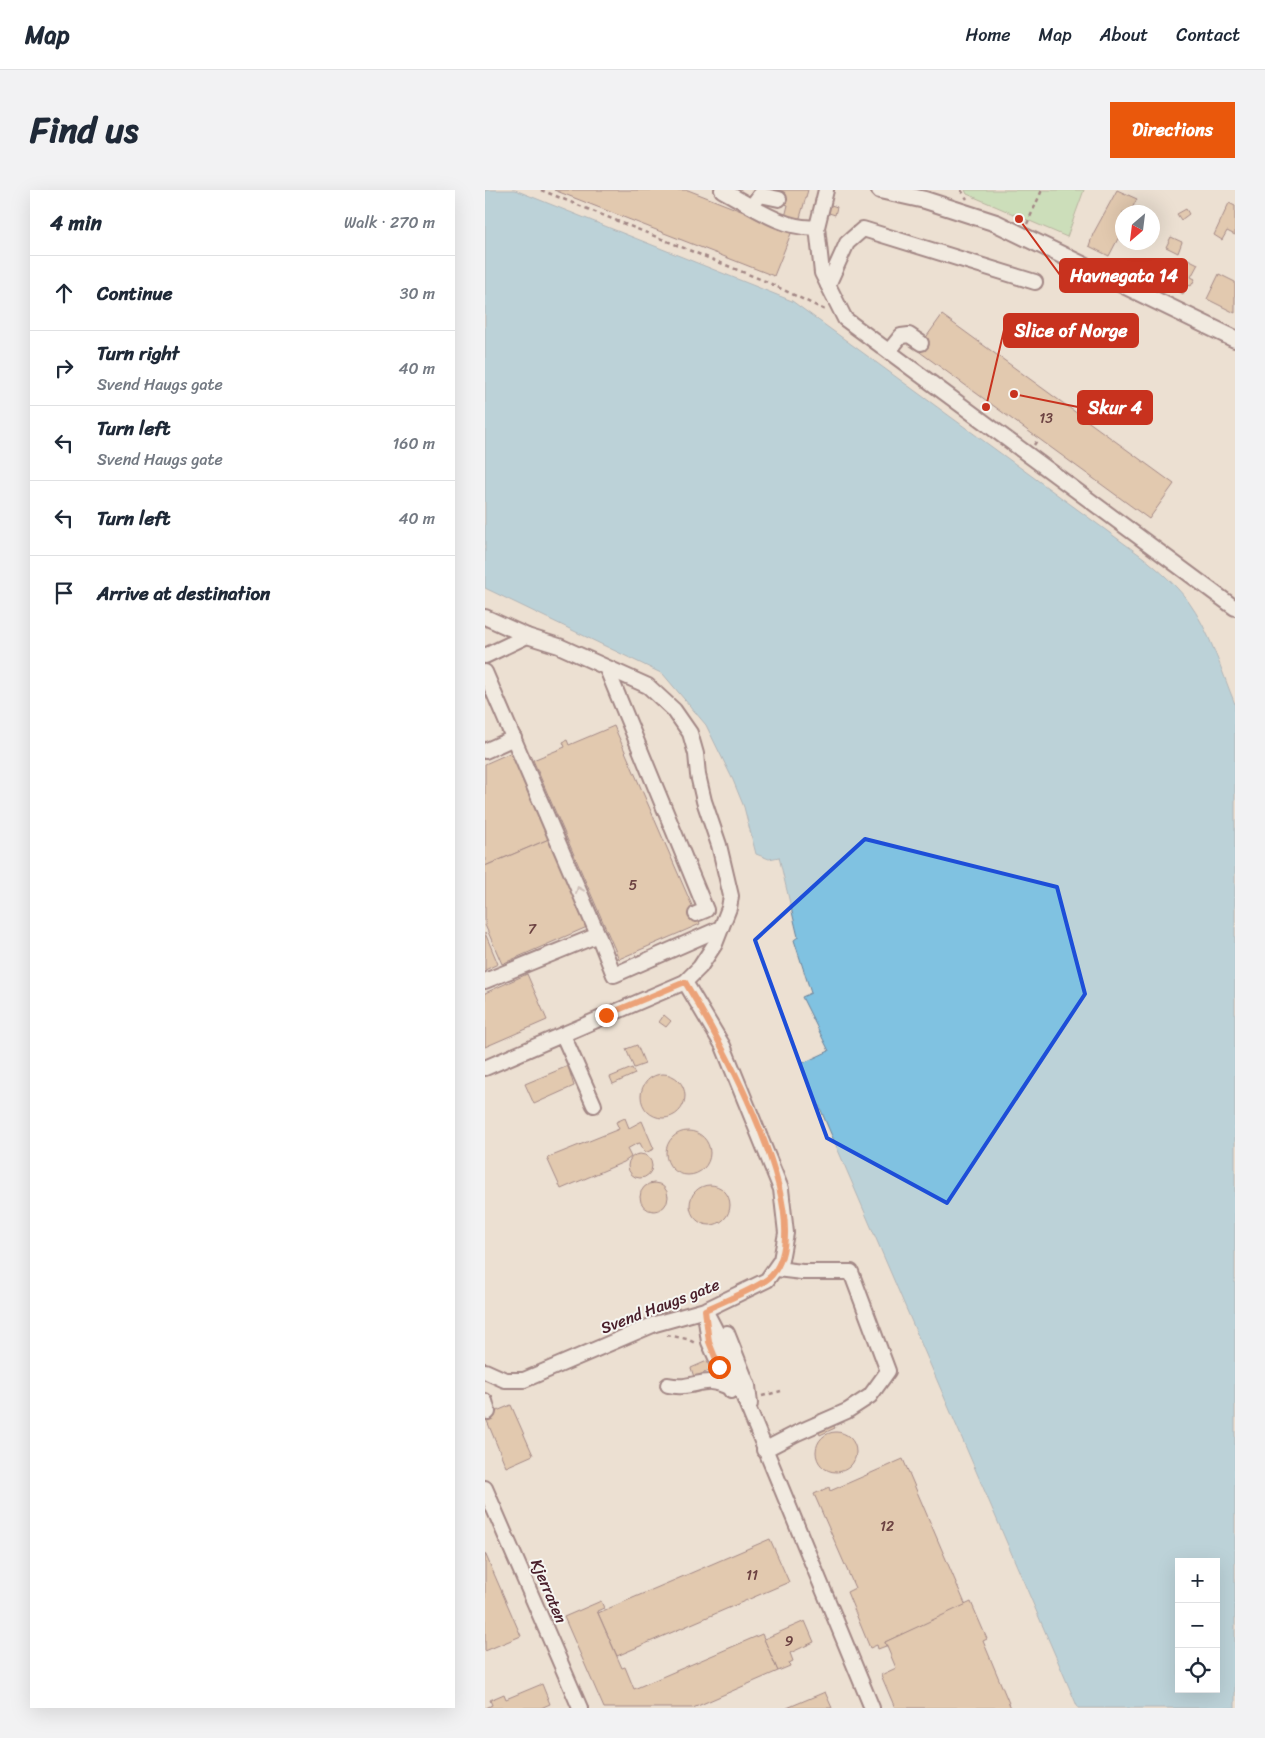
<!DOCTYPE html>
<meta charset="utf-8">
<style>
body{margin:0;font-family:Sriracha,sans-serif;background:#f2f2f3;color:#1f2937}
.controls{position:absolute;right:15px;bottom:15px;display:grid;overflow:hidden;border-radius:0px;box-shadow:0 5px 20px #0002}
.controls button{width:45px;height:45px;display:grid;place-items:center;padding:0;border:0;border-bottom:1px solid #e0e1e3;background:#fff;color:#1f2937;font:25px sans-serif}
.compass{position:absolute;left:630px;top:15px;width:45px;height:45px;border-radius:50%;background:#fff;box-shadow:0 5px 20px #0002;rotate:208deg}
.stop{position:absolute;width:15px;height:15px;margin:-11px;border:4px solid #ea580c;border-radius:50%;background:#fff}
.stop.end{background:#ea580c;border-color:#fff;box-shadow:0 1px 5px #0008}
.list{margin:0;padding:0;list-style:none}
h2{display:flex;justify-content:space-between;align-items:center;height:65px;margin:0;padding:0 20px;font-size:21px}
h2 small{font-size:16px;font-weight:400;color:#747a83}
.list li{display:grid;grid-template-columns:32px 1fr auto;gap:15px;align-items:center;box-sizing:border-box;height:75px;padding:0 20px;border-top:1px solid #e0e1e3}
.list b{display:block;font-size:19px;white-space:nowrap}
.list p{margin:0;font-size:16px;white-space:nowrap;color:#747a83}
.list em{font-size:16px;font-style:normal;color:#747a83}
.icon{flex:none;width:28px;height:28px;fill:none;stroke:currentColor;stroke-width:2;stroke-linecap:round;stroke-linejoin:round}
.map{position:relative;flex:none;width:750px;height:1518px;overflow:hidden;border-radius:0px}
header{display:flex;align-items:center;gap:30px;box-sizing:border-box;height:70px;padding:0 25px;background:#fff;border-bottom:1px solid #e0e1e3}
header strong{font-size:24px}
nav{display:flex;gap:28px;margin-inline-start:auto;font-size:18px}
.intro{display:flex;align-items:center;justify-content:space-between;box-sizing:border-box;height:120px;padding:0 30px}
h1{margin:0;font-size:35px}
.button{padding:12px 22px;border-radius:0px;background:#ea580c;color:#fff;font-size:18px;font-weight:700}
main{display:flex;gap:30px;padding:0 30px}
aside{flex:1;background:#fff;border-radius:0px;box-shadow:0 5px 20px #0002}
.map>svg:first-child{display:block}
.green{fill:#a5db9e;stroke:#787d64}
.water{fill:#80c2e1;stroke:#6a8198;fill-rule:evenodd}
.building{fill:#d4ad86;stroke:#4a1f2b}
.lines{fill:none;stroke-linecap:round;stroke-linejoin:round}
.minor-casing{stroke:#4a1f2b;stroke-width:18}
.major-casing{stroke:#4a1f2b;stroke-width:20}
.path{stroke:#4a1f2b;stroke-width:2.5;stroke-dasharray:4 4;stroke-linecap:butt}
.minor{stroke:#f6f6f2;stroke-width:14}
.major{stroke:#f6f6f2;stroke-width:16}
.oneway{stroke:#a99598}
.route{stroke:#ea580c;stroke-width:6}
.marked{fill:none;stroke:#1d4ed8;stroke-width:4;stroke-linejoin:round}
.labels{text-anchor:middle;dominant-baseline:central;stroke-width:4;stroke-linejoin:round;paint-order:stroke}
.number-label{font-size:14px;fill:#6c4242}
.street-label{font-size:16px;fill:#4a1f2b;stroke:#f6f6f2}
.leader{fill:none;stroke:#c8321e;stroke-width:2}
.callout-dot{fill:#c8321e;stroke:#f6f6f2;stroke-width:2}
.callout{fill:#c8321e;stroke:#c8321e;stroke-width:2}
.callout-label{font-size:18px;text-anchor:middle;font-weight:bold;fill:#fff}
</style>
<header>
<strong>Map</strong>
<nav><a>Home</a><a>Map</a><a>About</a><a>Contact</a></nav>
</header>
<div class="intro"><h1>Find us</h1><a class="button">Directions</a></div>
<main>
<aside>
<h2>4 min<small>Walk · 270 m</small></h2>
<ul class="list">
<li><svg class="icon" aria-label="ahead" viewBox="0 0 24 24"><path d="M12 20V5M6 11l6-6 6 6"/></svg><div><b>Continue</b></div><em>30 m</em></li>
<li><svg class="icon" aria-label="right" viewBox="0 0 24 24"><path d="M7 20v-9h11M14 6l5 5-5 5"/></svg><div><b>Turn right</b><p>Svend Haugs gate</p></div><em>40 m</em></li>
<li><svg class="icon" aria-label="left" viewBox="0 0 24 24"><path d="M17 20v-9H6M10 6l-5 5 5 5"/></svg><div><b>Turn left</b><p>Svend Haugs gate</p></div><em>160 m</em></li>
<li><svg class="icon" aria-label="left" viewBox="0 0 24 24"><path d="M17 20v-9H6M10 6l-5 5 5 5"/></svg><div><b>Turn left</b></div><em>40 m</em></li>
<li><svg class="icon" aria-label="arrive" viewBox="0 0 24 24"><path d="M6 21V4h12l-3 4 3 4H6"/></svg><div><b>Arrive at destination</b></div></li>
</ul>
</aside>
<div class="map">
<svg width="750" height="1518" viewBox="0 0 750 1518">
<rect width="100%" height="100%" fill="#ece0d2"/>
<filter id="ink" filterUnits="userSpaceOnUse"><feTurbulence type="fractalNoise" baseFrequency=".02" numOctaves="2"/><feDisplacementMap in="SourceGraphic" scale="10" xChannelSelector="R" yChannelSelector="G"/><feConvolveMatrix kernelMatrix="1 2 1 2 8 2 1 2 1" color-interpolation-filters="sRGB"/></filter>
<g filter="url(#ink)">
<polygon class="green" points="480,0 599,0 582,47 482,4"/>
<path class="water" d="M0,0H30L307,111L659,368C675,381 690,394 703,411C725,441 736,480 750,514V1518H593L316,874L344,861L317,807L326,803L309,750L313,747L294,667L284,669L271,664L259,617L248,590L221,535L178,484L0,398ZM694,1372H731V1499H694Z"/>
<g class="building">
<polygon points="69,0 203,0 307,41 289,86"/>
<polygon points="279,0 323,0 314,31 300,27 303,15 294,12"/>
<polygon points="632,0 652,9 645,22 638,22 638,39 624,66 604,56 608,44"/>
<polygon points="744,13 750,16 750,45 742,41 737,50 729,45"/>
<polygon points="343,14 352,17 350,25 341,22"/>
<polygon points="701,19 704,24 696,30 692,24"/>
<polygon points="686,47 697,52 693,63 681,57"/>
<polygon points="699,67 713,74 706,87 710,89 706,96 703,95 698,104 685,97"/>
<polygon points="734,84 750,92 750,123 722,109"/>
<polygon points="457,125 689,294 664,329 432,160"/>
<polygon points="129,536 215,734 134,769 48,570 80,557 78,552 82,550 84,555"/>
<polygon points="27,562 64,649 0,676 0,574"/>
<polygon points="64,649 102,737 17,774 0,735 0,676"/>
<polygon points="0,743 13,774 0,780"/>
<polygon points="42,784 62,830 0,857 0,803"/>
<polygon points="179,825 186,831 181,837 174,832"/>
<polygon points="152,855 160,874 149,878 141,859"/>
<polygon points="83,876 89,896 49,914 40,894"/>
<polygon points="147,878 150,884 128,894 125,887"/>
<circle cx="178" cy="906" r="22"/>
<polygon points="140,928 144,938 157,931 169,959 160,963 155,953 151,954 142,959 146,967 139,972 76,999 62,968 134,939 131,932"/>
<circle cx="203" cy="963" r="22"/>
<circle cx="155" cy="976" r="12"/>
<circle cx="169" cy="1007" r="14"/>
<circle cx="225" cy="1015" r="20"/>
<polygon points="222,1171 226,1180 209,1187 206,1178"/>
<polygon points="26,1215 48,1265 21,1277 0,1226"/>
<polygon points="342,1221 350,1238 335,1245 327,1227"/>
<circle cx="351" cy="1262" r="20"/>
<polygon points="418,1269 481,1416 400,1452 401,1456 393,1459 392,1455 385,1458 362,1402 370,1398 329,1304 344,1297 345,1301"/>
<polygon points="285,1349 304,1392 132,1466 113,1423"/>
<polygon points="0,1363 36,1446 0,1461"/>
<polygon points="116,1411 119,1418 112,1421 137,1478 140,1477 149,1499 277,1444 293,1481 208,1518 119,1518 79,1427"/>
<polygon points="486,1412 502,1449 498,1451 526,1518 410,1518 396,1485 411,1478 400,1452"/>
<polygon points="320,1431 329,1452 305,1463 308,1471 304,1473 305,1476 293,1481 279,1449"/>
<polygon points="57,1494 65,1514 56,1518 1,1518 7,1515 5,1510 19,1504 21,1509"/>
<polygon points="340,1502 347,1518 302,1518"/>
</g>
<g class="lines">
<g class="minor-casing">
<g id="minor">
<path d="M237,0C265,15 300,41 332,37"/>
<polyline points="341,0 332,37 337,83 360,129 750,418"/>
<polyline points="267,16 275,5 294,9"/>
<polyline points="343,95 362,53 378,39 550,92"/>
<polyline points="404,161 416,146 424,145 436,153"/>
<polyline points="0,427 42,446 74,456 163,496 189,520 205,543 211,564 213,585 219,611 234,655 246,706 244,718 230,754 215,777 200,792 0,878"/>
<polyline points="0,466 42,446"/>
<polyline points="122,479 221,720 211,724"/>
<polyline points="0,482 113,745"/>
<polyline points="0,561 29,548"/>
<polyline points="0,791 113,745 129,785 236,738"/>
<polyline points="78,845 109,915"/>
<polyline points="220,1120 234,1147 387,1518"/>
<polyline points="221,1130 224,1152 246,1201"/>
<polyline points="242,1143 263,1196 265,1214"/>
<polyline points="0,1181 20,1190 39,1190 170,1134 220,1120 282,1090 296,1070 301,1043 296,999 238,856 200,792"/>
<path d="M183,1195C210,1201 218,1183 245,1198"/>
<polyline points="0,1211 3,1222"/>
<polyline points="279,1260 312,1243 362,1221 385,1206 403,1181 366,1082 317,1082 292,1079"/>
<polyline points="0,1298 95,1518"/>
</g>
</g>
<g class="major-casing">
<polyline id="major" points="395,0 440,10 511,33 750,149"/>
</g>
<g class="path">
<polyline points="56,0 280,91 340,120"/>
<polyline points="476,0 482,9"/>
<polyline points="542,34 557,0"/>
<polyline points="549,255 553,249"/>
<polyline points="182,1145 202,1149 210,1153"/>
<polyline points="277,1206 296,1201"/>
</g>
<use href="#minor" class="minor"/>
<use href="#major" class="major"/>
</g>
<defs><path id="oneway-chevron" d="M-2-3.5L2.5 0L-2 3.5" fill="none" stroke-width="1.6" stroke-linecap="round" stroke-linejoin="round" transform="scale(1.25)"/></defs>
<use class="oneway" href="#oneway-chevron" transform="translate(94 700) rotate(-113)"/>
</g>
<g class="lines" filter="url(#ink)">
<path class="route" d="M121,825L200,792C233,847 336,1028 287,1085C277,1097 236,1112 220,1120L224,1152L234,1177"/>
</g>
<path d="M0 0H750V1518H0ZM380,649L572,697L600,804L462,1013L342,948L270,750Z" fill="#ece0d2" fill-opacity=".55" fill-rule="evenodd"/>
<path class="marked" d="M380,649L572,697L600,804L462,1013L342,948L270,750Z"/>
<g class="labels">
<g class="number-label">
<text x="561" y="228">13</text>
<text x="148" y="695">5</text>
<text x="47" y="739">7</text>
<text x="402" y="1336">12</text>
<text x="267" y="1385">11</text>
<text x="304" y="1451">9</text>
</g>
<g class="street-label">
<text transform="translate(175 1116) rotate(-21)">Svend Haugs gate</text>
<text transform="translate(64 1401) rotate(67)">Kjerraten</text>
</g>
</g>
<path class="leader" d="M534 29L575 85M501 217L519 140M529 204L593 217"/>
<g class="callout-dot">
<circle cx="534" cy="29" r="5"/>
<circle cx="501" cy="217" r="5"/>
<circle cx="529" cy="204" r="5"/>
</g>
<g class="callout">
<rect x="575" y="69" width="127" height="33" rx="5"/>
<rect x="519" y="124" width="134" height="33" rx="5"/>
<rect x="593" y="201" width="74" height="33" rx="5"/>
</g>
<g class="callout-label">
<text x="639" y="92">Havnegata 14</text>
<text x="586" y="147">Slice of Norge</text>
<text x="630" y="224">Skur 4</text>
</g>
</svg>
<div class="controls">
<button>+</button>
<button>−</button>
<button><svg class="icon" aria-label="locate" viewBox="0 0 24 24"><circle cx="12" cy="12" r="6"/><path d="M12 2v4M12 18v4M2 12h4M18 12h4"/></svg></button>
</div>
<svg class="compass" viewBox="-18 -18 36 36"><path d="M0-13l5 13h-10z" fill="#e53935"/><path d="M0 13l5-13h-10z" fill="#747a83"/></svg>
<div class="stop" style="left:234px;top:1177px"></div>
<div class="stop end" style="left:121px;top:825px"></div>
</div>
</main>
